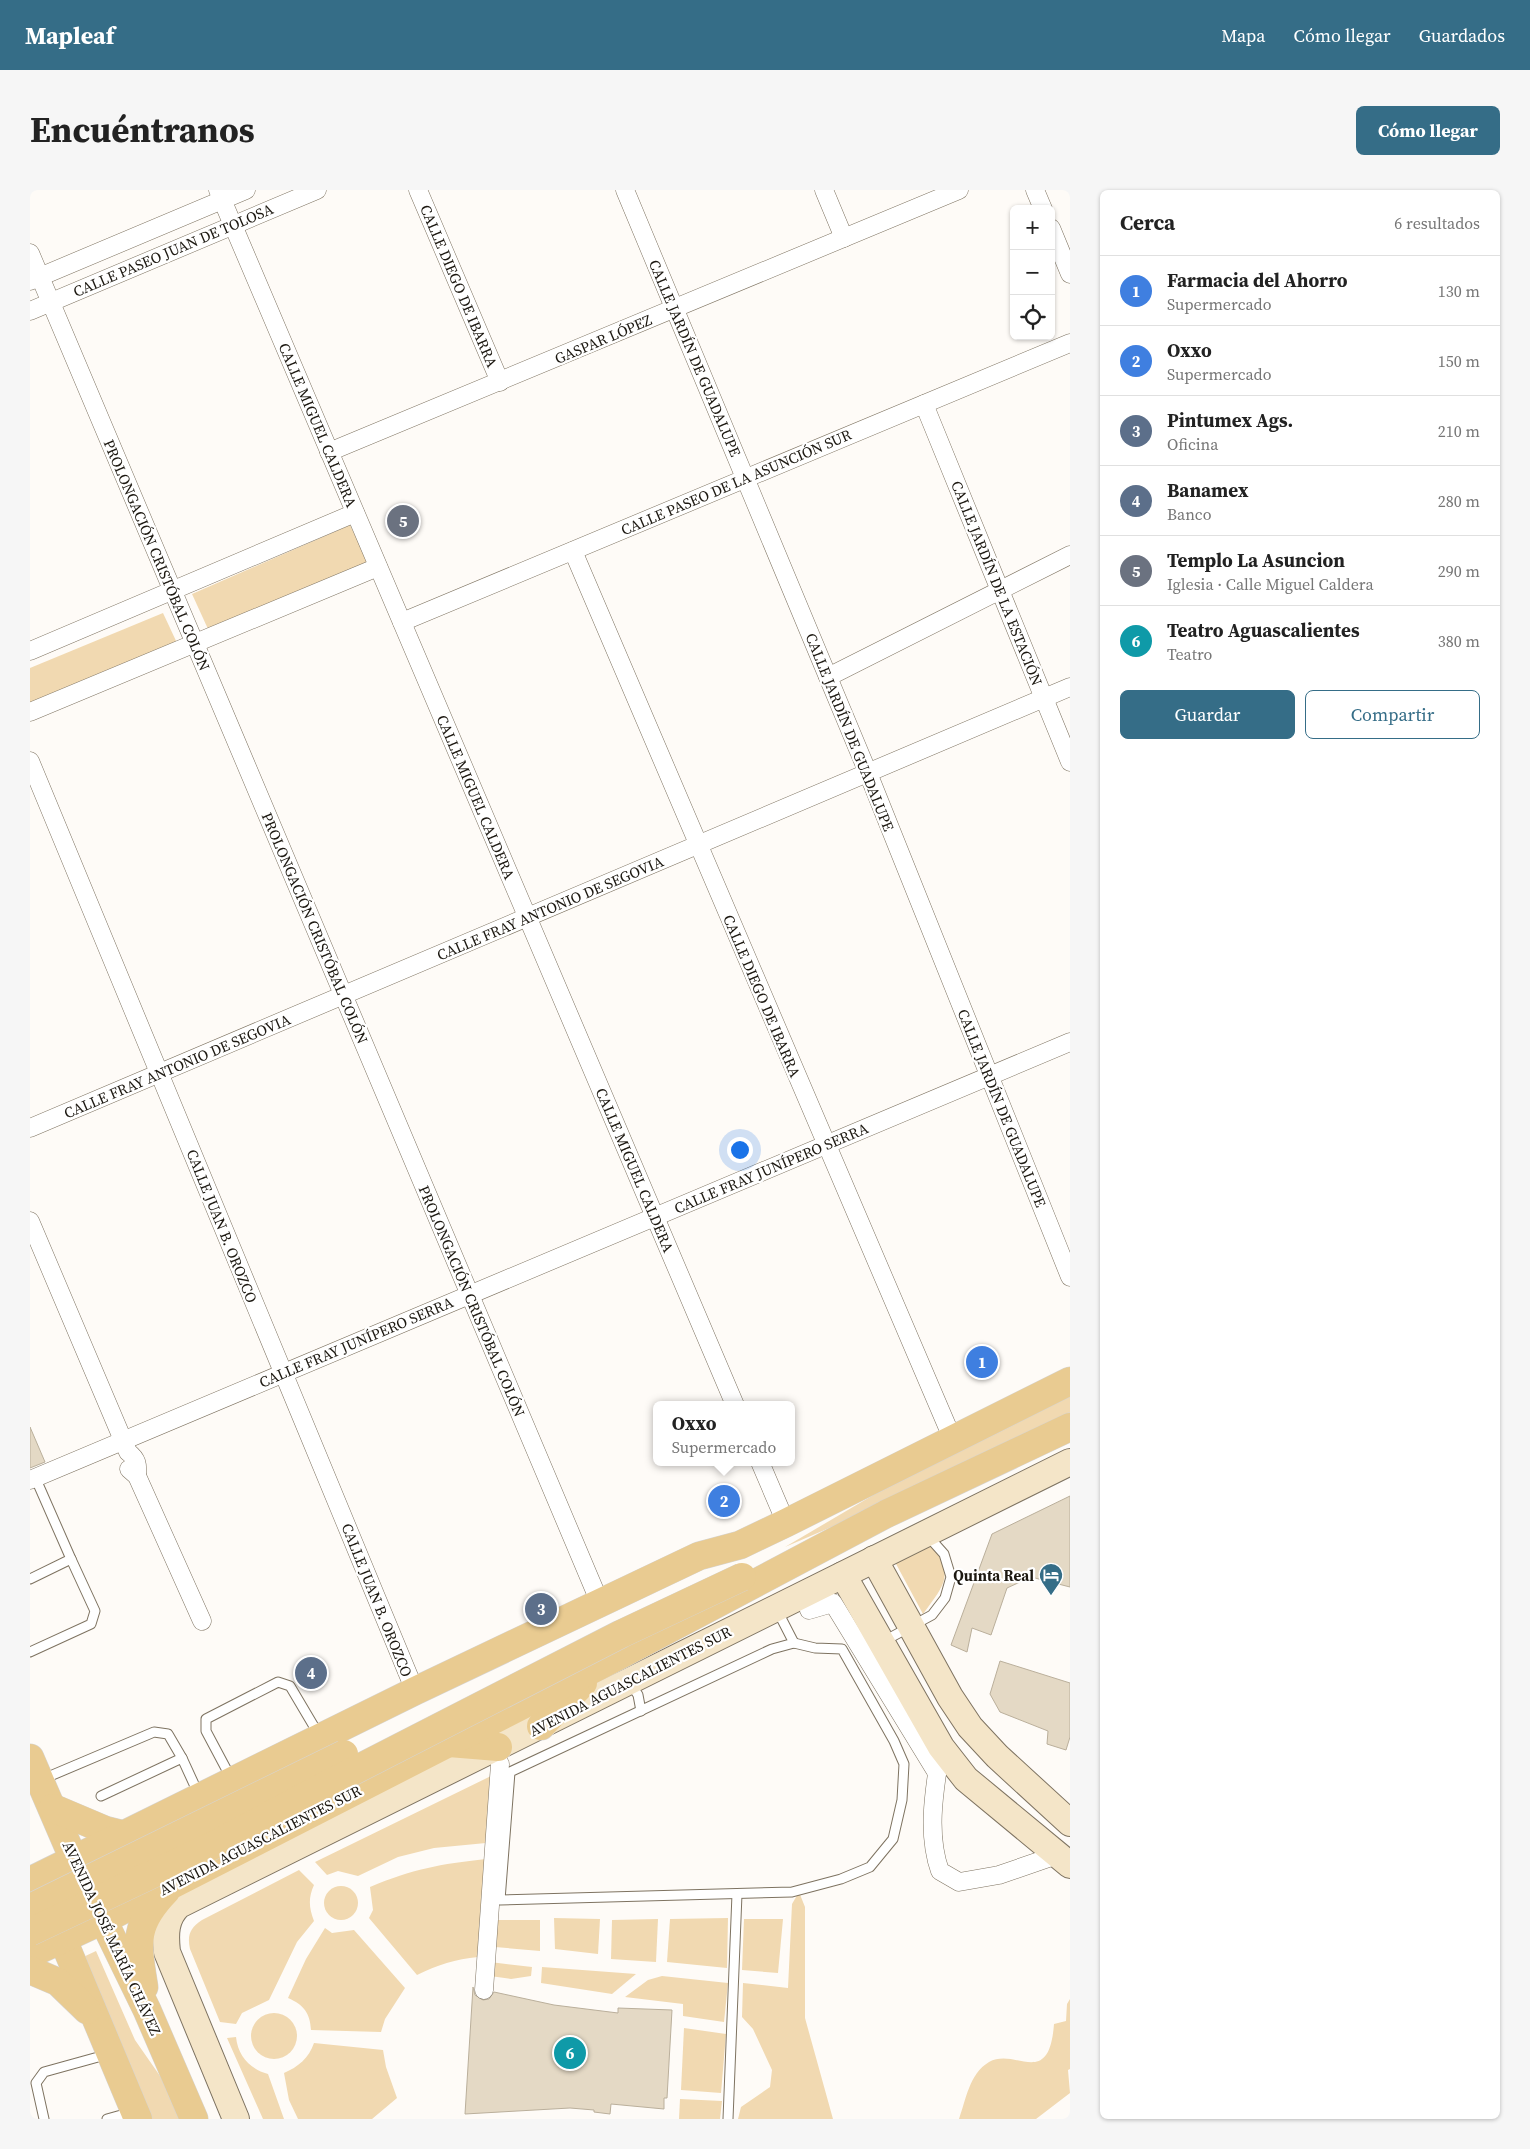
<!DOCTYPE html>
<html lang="es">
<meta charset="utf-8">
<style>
body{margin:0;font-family:"Source Serif 4",serif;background:#f6f6f6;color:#222}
.controls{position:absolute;right:15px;top:15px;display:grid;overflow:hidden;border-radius:8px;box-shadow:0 1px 4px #0004}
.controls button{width:45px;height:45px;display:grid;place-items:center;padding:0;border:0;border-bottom:1px solid #e0e0e0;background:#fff;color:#222;font:25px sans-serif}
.you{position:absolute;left:709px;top:959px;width:18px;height:18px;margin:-12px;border:4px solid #fff;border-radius:50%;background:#1a73e8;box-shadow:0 0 0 8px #1a73e833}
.badge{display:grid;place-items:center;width:32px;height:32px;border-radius:50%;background:#356d87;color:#fff;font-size:16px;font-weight:700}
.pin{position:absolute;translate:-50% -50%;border:2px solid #fff;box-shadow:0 1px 5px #0006}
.popup{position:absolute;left:623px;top:1211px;width:142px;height:65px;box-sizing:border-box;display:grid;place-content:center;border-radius:8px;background:#fff;filter:drop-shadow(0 1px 4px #0005);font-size:16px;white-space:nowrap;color:#767676}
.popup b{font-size:19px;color:#222}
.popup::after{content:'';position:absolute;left:50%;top:100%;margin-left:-10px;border:10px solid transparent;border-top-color:#fff}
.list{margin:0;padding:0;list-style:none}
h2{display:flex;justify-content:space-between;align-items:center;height:65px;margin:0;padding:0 20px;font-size:21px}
h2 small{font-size:16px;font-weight:400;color:#767676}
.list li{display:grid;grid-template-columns:32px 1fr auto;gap:15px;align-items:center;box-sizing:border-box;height:70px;padding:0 20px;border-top:1px solid #e0e0e0}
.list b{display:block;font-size:19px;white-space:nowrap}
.list p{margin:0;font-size:16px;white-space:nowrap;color:#767676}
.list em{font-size:16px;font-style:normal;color:#767676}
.actions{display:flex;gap:10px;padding:15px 20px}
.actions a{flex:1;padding:11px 0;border:1px solid #356d87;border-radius:8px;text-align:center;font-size:18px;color:#356d87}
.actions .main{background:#356d87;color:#fff}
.icon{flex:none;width:28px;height:28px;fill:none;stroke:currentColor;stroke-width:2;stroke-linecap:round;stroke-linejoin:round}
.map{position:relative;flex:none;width:1040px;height:1929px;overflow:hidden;border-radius:8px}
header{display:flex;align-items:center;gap:30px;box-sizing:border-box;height:70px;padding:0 25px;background:#356d87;color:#fff}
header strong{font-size:24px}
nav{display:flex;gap:28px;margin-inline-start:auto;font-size:18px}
.intro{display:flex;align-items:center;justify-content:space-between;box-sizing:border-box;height:120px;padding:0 30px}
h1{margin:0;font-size:35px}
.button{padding:12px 22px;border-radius:8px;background:#356d87;color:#fff;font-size:18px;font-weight:700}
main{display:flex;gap:30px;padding:0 30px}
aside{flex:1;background:#fff;border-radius:8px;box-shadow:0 1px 4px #0004}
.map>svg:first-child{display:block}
.green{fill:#f1d9b1}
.building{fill:#e4d9c5;stroke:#baaf9b}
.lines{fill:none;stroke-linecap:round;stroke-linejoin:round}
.lane-casing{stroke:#7e7361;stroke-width:11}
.street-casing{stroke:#7e7361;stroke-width:19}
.secondary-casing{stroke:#7e7361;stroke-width:28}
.primary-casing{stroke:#d6d5d4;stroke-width:29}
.lane{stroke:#fff;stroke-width:9}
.street{stroke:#fff;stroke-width:18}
.secondary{stroke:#f4e5c8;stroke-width:26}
.primary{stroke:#e9cb91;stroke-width:28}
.primary-bridge-casing{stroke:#d6d5d4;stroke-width:29;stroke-linecap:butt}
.primary-bridge{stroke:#e9cb91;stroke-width:28}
.labels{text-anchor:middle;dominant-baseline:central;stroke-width:4.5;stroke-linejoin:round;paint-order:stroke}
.street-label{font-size:15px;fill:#1c1811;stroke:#fff}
.poi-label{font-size:15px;font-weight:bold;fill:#1c1811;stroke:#fff;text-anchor:end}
</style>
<header>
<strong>Mapleaf</strong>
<nav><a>Mapa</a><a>Cómo llegar</a><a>Guardados</a></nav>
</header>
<div class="intro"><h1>Encuéntranos</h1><a class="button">Cómo llegar</a></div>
<main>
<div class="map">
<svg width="1040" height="1929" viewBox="0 0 1040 1929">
<rect width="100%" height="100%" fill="#fefbf7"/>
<g class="green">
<polygon points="320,335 338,372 178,439 162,404"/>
<polygon points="133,423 147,453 0,514 0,478"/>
<polygon points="1040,1203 1040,1225 904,1293 755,1357 896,1274"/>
<path d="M899,1352C925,1384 916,1393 893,1424L865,1372Z"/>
<polygon points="461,1586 456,1653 404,1658 368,1667 328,1686 308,1681 297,1685 285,1672"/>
<path d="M456,1669L448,1767C426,1769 407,1775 387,1785L339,1728L343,1720L340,1697C383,1679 410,1674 456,1669Z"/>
<path d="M269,1680L284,1695C278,1708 279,1718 284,1731L267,1752L239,1810L212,1823L206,1834L190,1832L160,1759C157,1745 160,1738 172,1730Z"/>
<circle cx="311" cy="1713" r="17"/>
<polygon points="769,1702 775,1717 775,1828 803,1929 708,1929 711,1917 740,1897 742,1880 723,1839 712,1827 713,1793 758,1798 762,1714"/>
<polygon points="524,1728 570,1729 568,1764 525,1759"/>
<polygon points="698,1728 697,1778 637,1772 640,1729"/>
<polygon points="628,1729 626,1772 581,1769 582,1730"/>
<polygon points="714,1729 753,1729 748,1783 712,1780"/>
<polygon points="466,1730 510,1730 510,1761 465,1757"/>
<path d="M295,1738L302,1743L324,1740L375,1798L355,1829L351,1842L281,1840C280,1823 274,1815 258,1808L276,1769Z"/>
<polygon points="66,1761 105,1850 160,1929 114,1929 49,1769"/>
<polygon points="460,1772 502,1777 501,1786 481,1789 460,1786"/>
<polygon points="512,1777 606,1784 582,1804 511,1793"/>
<polygon points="632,1786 698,1793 694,1832 653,1826 653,1814 595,1807 618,1790"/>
<path d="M1040,1809V1879L1038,1880L1040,1903L1006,1929H929C936,1910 939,1884 959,1872C986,1857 1019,1900 1024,1834L1036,1831L1037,1814Z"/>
<circle cx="244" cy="1846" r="23"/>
<polygon points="654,1838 696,1844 691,1903 651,1900"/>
<path d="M206,1847C208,1866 220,1879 238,1884L254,1929H233L197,1848Z"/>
<path d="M284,1853L353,1860L356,1877L367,1908L342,1929H268L259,1910L254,1883C268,1877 279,1868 284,1853Z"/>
<polygon points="650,1909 692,1911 690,1929 649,1929"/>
</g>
<g class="building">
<polygon points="0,1237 15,1272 0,1278"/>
<polygon points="1040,1306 1040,1397 1001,1387 977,1398 961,1445 942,1438 937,1462 921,1455 962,1344"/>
<polygon points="970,1471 1040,1493 1040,1547 1036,1560 1017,1554 1018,1541 970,1522 960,1504"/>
<polygon points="443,1797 445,1805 453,1810 459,1809 464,1802 524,1815 588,1823 588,1818 642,1820 637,1908 634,1908 634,1919 581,1914 580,1924 564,1922 564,1920 540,1918 435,1924"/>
</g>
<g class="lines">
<g class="lane-casing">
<g id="lane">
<polyline points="0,1389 41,1369 5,1287"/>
<polyline points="747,1420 764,1453"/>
<polyline points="854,1451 902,1425 915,1408 921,1387 914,1364 897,1345"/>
<polygon points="764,1453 785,1458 812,1459 864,1551 874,1574 872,1610 863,1649 840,1677 811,1689 762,1702 470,1710 480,1582 742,1459"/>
<polyline points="0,1462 61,1434 65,1421 41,1369"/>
<polyline points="601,1494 608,1505 611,1521"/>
<polyline points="201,1588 176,1541 176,1529 248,1492 260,1496 289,1545"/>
<polyline points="13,1589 124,1542 138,1544 152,1568"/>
<polyline points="71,1606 152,1568 169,1605"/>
<polyline points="14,1929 6,1893 14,1882 79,1864"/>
<polyline points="77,1929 102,1922"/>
<polyline points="698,1929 707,1704"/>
</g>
</g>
<g class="street-casing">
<g id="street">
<polyline points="188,0 705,1215"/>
<polyline points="388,0 470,192"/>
<polyline points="595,0 838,583 1040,1087"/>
<polyline points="794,0 814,48"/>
<polyline points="1005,0 1013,19"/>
<polyline points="1021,38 1040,84"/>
<polyline points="0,63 570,1413"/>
<polyline points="0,91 216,0"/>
<polyline points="0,121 287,0"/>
<polyline points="894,214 1040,572"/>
<polyline points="299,262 929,0"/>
<polyline points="543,361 923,1250"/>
<polyline points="372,432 1040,153"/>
<polyline points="0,461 325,323"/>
<polyline points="798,487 1040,365"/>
<polyline points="0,522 348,377"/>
<polyline points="0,571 385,1501"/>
<polyline points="0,938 1040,497"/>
<path d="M0,1031L98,1262C107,1269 108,1274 107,1286"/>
<polyline points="730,1272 756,1333"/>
<polyline points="99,1279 107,1286 172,1431"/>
<polyline points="0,1290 1040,852"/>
<polyline points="779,1420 803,1413 907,1583"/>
<path d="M911,1557C905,1597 896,1642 910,1681L929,1692L969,1685L1027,1665"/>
<polyline points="454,1800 470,1574"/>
</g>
</g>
<g class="secondary-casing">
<g id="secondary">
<polyline points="844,1369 920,1507 940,1537 967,1566 1040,1633"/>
<polyline points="813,1385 911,1557 936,1589 1040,1675"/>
<path d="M206,1929L137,1762C135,1744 135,1728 149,1715L1040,1272"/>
</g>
</g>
<g class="primary-casing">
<g id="primary">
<polyline points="511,1536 553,1493"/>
<polyline points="419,1553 468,1557"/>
<polyline points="0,1568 44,1670 117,1820 164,1929"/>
<polyline points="23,1618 75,1640 95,1645"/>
<polyline points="0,1691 385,1501 669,1366 710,1355 756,1333 1040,1191"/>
<polyline points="26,1733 108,1929"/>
<polyline points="0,1764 73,1730 569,1476 856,1324 1040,1237"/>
<polyline points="0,1780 28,1792 57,1820"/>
<path d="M114,1797C107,1753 103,1735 136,1701"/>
</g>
</g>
<use href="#lane" class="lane"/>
<use href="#street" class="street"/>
<use href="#secondary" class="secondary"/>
<use href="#primary" class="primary"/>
<g class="primary-bridge-casing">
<g id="primary-bridge">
<polyline points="0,1718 314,1564"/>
<polyline points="0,1742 184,1655 298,1594 591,1444 712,1387"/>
</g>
</g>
<use href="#primary-bridge" class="primary-bridge"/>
</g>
<defs>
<g id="hotel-pin" transform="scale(1.25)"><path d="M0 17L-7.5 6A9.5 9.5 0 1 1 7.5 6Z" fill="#356d87" stroke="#fff"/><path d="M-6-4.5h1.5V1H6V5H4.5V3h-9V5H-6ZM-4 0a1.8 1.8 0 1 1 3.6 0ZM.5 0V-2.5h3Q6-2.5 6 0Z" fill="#fff"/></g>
</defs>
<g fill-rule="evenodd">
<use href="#hotel-pin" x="1021" y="1385"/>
</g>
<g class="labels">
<g class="street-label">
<text transform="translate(143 60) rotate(-23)">CALLE PASEO JUAN DE TOLOSA</text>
<text transform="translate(429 96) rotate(67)">CALLE DIEGO DE IBARRA</text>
<text transform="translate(573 149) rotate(-23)">GASPAR LÓPEZ</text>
<text transform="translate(665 168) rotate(67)">CALLE JARDÍN DE GUADALUPE</text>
<text transform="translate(288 235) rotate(67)">CALLE MIGUEL CALDERA</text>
<text transform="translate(706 292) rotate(-23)">CALLE PASEO DE LA ASUNCIÓN SUR</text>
<text transform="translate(127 365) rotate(67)">PROLONGACIÓN CRISTÓBAL COLÓN</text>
<text transform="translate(967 393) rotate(68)">CALLE JARDÍN DE LA ESTACIÓN</text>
<text transform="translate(820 542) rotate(68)">CALLE JARDÍN DE GUADALUPE</text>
<text transform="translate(446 607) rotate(67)">CALLE MIGUEL CALDERA</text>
<text transform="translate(520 718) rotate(-23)">CALLE FRAY ANTONIO DE SEGOVIA</text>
<text transform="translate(285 738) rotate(67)">PROLONGACIÓN CRISTÓBAL COLÓN</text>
<text transform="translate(732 806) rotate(67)">CALLE DIEGO DE IBARRA</text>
<text transform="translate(147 876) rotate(-23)">CALLE FRAY ANTONIO DE SEGOVIA</text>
<text transform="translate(972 918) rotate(68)">CALLE JARDÍN DE GUADALUPE</text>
<text transform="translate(741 978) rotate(-23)">CALLE FRAY JUNÍPERO SERRA</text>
<text transform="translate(605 980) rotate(67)">CALLE MIGUEL CALDERA</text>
<text transform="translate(192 1036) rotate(68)">CALLE JUAN B. OROZCO</text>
<text transform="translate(442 1111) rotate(67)">PROLONGACIÓN CRISTÓBAL COLÓN</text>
<text transform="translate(326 1152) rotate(-23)">CALLE FRAY JUNÍPERO SERRA</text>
<text transform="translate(347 1410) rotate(68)">CALLE JUAN B. OROZCO</text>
<text transform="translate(600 1491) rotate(-27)">AVENIDA AGUASCALIENTES SUR</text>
<text transform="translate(230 1650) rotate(-27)">AVENIDA AGUASCALIENTES SUR</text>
<text transform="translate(82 1748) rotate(65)">AVENIDA JOSÉ MARÍA CHÁVEZ</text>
</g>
<g class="poi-label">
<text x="1004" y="1385">Quinta Real</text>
</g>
</g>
</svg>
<div class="controls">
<button>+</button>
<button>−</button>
<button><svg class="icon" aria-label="locate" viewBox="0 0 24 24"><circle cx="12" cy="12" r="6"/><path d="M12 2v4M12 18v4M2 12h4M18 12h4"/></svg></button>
</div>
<div class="you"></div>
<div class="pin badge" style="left:952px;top:1172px;background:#3f7fe0">1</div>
<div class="pin badge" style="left:694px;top:1311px;background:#3f7fe0">2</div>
<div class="popup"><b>Oxxo</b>Supermercado</div>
<div class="pin badge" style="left:511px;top:1419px;background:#5c6f8a">3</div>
<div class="pin badge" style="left:281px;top:1483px;background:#5c6f8a">4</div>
<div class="pin badge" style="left:373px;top:331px;background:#6b7280">5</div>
<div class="pin badge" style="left:540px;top:1863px;background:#0f9aa8">6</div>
</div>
<aside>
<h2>Cerca<small>6 resultados</small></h2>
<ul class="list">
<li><span class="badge" style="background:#3f7fe0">1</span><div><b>Farmacia del Ahorro</b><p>Supermercado</p></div><em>130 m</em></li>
<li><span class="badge" style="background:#3f7fe0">2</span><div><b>Oxxo</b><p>Supermercado</p></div><em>150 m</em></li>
<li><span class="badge" style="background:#5c6f8a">3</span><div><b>Pintumex Ags.</b><p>Oficina</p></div><em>210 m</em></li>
<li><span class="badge" style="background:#5c6f8a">4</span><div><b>Banamex</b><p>Banco</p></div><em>280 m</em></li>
<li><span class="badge" style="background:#6b7280">5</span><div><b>Templo La Asuncion</b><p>Iglesia · Calle Miguel Caldera</p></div><em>290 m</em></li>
<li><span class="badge" style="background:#0f9aa8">6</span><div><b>Teatro Aguascalientes</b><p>Teatro</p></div><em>380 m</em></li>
</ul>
<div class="actions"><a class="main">Guardar</a><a>Compartir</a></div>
</aside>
</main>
